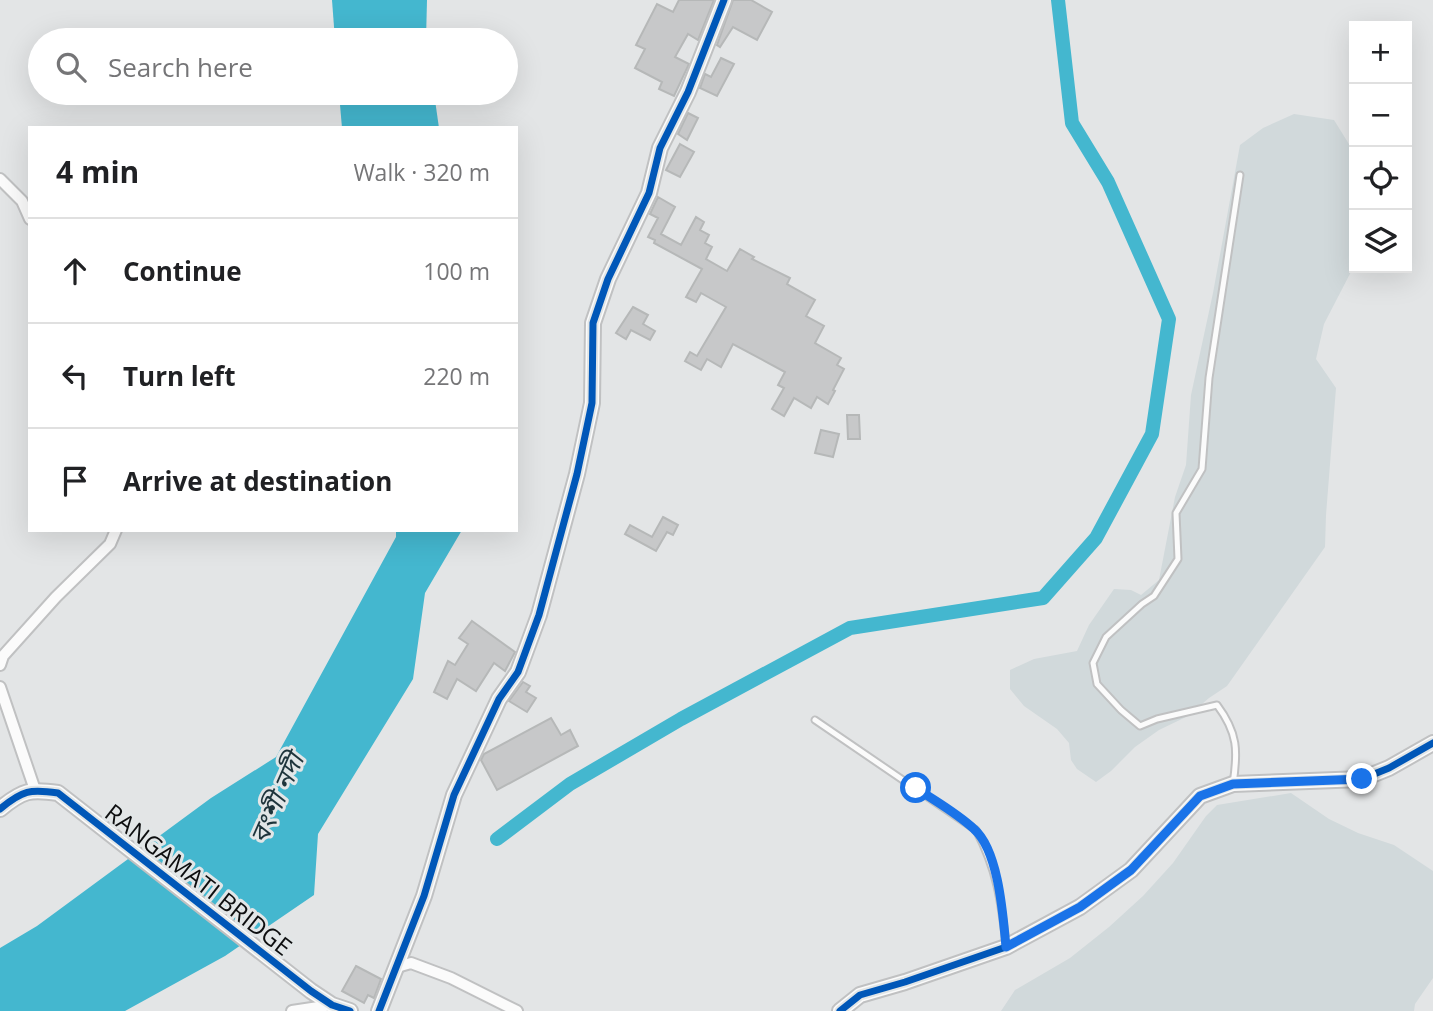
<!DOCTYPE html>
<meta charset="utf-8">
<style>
body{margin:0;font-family:"Open Sans","Noto Sans Bengali",sans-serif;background:#f2f2f2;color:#202124}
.controls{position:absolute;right:21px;top:21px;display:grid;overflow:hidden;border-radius:0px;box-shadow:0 7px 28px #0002}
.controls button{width:63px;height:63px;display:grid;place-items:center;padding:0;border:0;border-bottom:2px solid #e0e0e0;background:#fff;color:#202124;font:35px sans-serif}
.stop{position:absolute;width:21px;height:21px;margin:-16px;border:5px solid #1a73e8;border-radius:50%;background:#fff}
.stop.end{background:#1a73e8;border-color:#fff;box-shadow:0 2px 7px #0008}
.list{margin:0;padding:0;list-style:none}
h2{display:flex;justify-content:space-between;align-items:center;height:91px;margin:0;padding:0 28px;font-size:30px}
h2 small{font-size:23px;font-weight:400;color:#757577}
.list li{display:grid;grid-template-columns:46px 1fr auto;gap:21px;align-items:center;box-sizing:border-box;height:105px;padding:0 28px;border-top:2px solid #e0e0e0}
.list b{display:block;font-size:26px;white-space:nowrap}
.list em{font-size:23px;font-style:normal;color:#757577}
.icon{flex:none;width:38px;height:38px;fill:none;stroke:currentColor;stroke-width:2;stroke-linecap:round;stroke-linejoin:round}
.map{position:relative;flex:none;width:1433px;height:1011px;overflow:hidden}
.search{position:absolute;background:#fff;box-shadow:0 7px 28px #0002;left:28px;top:28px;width:490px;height:77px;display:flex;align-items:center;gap:18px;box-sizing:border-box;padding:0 24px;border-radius:38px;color:#757577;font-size:26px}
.panel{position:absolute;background:#fff;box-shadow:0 7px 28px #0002;left:28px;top:126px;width:490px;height:406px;border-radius:0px}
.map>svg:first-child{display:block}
.built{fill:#d1d9db}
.water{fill:#44b7cf}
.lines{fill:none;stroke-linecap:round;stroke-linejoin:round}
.canal{stroke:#44b7cf;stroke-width:14}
.building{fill:#c7c8c9;stroke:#b6b8b8;stroke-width:2}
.lane-casing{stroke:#c0c1c2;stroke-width:9}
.street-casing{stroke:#c0c1c2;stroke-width:14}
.secondary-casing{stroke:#c0c1c2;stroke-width:18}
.lane{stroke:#fbfbfb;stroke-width:5}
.street{stroke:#fbfbfb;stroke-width:10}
.secondary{stroke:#fbfbfb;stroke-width:14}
.cycleway-casing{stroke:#e2e6e7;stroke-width:11}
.cycleway{stroke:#0057b8;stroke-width:7}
.route{stroke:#1a73e8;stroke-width:9}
.labels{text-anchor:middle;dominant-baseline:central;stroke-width:6;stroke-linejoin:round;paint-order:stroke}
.street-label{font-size:24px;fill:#0d0e0f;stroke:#e2e6e7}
.water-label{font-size:26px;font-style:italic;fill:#1e343b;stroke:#e2e6e7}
</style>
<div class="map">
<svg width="1433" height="1011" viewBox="0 0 1433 1011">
<rect width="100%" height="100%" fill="#e3e5e6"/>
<g class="built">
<polygon points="1294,114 1334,120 1352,149 1354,159 1354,266 1324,324 1316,359 1336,388 1326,515 1325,547 1227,686 1209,698 1188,716 1159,730 1135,747 1111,771 1096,782 1077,769 1071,760 1069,743 1057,729 1024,706 1010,689 1010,670 1034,659 1077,651 1089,625 1114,589 1131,590 1141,595 1159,580 1175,497 1186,465 1191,395 1213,293 1240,145 1263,128"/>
<polygon points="1291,793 1329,819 1358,833 1394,845 1433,871 1433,978 1415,1004 1414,1011 1001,1011 1015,990 1070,958 1109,927 1143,896 1173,863 1206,816 1217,805"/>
</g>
<g class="water">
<polygon points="332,0 427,0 426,40 335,40"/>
<polygon points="339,93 434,93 439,128 342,128"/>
<polygon points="396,530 462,530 425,593 413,679 318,834 314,895 225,956 125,1011 0,1011 0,948 37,926 211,798 276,757 396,537"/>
</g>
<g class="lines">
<polyline class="canal" points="497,839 570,784 681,719 850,628 1043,598 1096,538 1152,434 1169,319 1108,182 1072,123 1058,0"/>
</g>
<g class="building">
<polygon points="679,0 714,0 698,40 688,34 675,57 689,64 674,96 659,89 662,82 635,68 645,49 636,45 657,4 673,12"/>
<polygon points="733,0 751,0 772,12 757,40 733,27 720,47 717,45"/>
<polygon points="721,58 734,64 717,96 700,88 705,74 711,77"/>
<polygon points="688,113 698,118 687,140 678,134"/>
<polygon points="680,144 694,152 680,177 666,170"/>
<polygon points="658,197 675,207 661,234 681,245 696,217 704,222 700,230 709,235 705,243 712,247 706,259 727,271 740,249 754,257 752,259 790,278 787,284 815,300 806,316 824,326 815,343 841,358 837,365 844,369 833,390 835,391 828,404 817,397 811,408 794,398 784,416 772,409 784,388 778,385 785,372 733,344 721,367 707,359 701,370 685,361 690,352 697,356 726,307 701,293 696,302 686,297 702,269 654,243 655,240 648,237 658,218 650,214"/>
<polygon points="633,307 648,315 643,324 655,331 650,340 631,330 626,339 616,333"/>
<polygon points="847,415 859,415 860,439 848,439"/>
<polygon points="821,430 839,434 833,457 815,453"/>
<polygon points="663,517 678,525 673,535 667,532 656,551 625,534 630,525 652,537"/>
<polygon points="472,621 515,652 505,671 494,663 476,691 457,679 447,699 434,692 448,661 455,665 468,644 459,638"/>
<polygon points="523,682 530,686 526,692 536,698 527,712 509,701"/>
<polygon points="551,718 561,735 570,730 578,746 497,790 481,760 484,754"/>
<polygon points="356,966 381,979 374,998 368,995 364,1003 342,991"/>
</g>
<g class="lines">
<g class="lane-casing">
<g id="lane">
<path d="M815,720L976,830C997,870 1001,901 1006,944"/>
<path d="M1233,784C1238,751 1238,733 1217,705L1157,719L1140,726L1121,710L1097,684L1093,663L1106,637L1142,604L1154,596L1178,559L1176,513L1202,469L1209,378L1240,175"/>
</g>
</g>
<g class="street-casing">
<g id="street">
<polyline points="0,179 22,201 30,219"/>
<polyline points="0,665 3,656 56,597 110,544 116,530"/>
<polyline points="0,687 35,790"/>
<polyline points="397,967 411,963 451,978 517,1011"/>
<polyline points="292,1011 332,1005"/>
</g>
</g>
<g class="secondary-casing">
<g id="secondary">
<path d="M0,809C23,790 30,789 58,793L311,991L332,1005L350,1011"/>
<polyline points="379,1011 424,896 454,795 499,699 518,672 539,615 577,474 592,403 593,323 608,279 649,193 660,148 688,92 724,0"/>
<polyline points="840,1011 860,995 905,982 1006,947 1080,907 1131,870 1200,796 1233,784 1362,779 1389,768 1433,743"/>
</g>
</g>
<use href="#lane" class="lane"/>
<use href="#street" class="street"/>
<use href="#secondary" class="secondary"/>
<g class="cycleway-casing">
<g id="cycleway">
<path d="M0,809C23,790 30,789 58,793L311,991L332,1005L350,1011"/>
<polyline points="379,1011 424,896 454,795 499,699 518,672 539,615 577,474 592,403 593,323 608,279 649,193 660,148 688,92 724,0"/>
<polyline points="840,1011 860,995 905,982 1006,947 1080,907 1131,870 1200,796 1233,784 1362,779 1389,768 1433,743"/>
</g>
</g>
<use href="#cycleway" class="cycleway"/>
</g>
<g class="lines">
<path class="route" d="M916,788C935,801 957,813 974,829C999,851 1003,916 1006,947L1080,907L1131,870L1200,796L1233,784L1362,779"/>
</g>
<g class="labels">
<g class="street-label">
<text transform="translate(199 879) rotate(38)">RANGAMATI BRIDGE</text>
</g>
<g class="water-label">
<text transform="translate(276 798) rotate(-66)">বংশী নদী</text>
</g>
</g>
</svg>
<div class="controls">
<button>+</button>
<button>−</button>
<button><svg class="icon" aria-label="locate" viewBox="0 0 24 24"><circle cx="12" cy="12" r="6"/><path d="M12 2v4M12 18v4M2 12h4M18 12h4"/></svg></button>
<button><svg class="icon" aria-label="layers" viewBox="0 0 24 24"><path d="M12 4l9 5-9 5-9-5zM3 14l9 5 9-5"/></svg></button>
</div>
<div class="stop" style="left:916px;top:788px"></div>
<div class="stop end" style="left:1362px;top:779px"></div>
<div class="search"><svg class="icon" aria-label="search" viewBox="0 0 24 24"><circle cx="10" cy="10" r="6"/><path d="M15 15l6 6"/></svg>Search here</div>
<section class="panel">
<h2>4 min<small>Walk · 320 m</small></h2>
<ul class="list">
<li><svg class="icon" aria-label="ahead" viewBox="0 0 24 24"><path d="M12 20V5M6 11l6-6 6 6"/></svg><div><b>Continue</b></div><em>100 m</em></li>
<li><svg class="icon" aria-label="left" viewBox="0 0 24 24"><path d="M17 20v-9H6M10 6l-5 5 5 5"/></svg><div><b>Turn left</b></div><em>220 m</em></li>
<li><svg class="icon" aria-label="arrive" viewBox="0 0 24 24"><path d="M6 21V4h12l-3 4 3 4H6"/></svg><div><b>Arrive at destination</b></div></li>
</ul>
</section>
</div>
